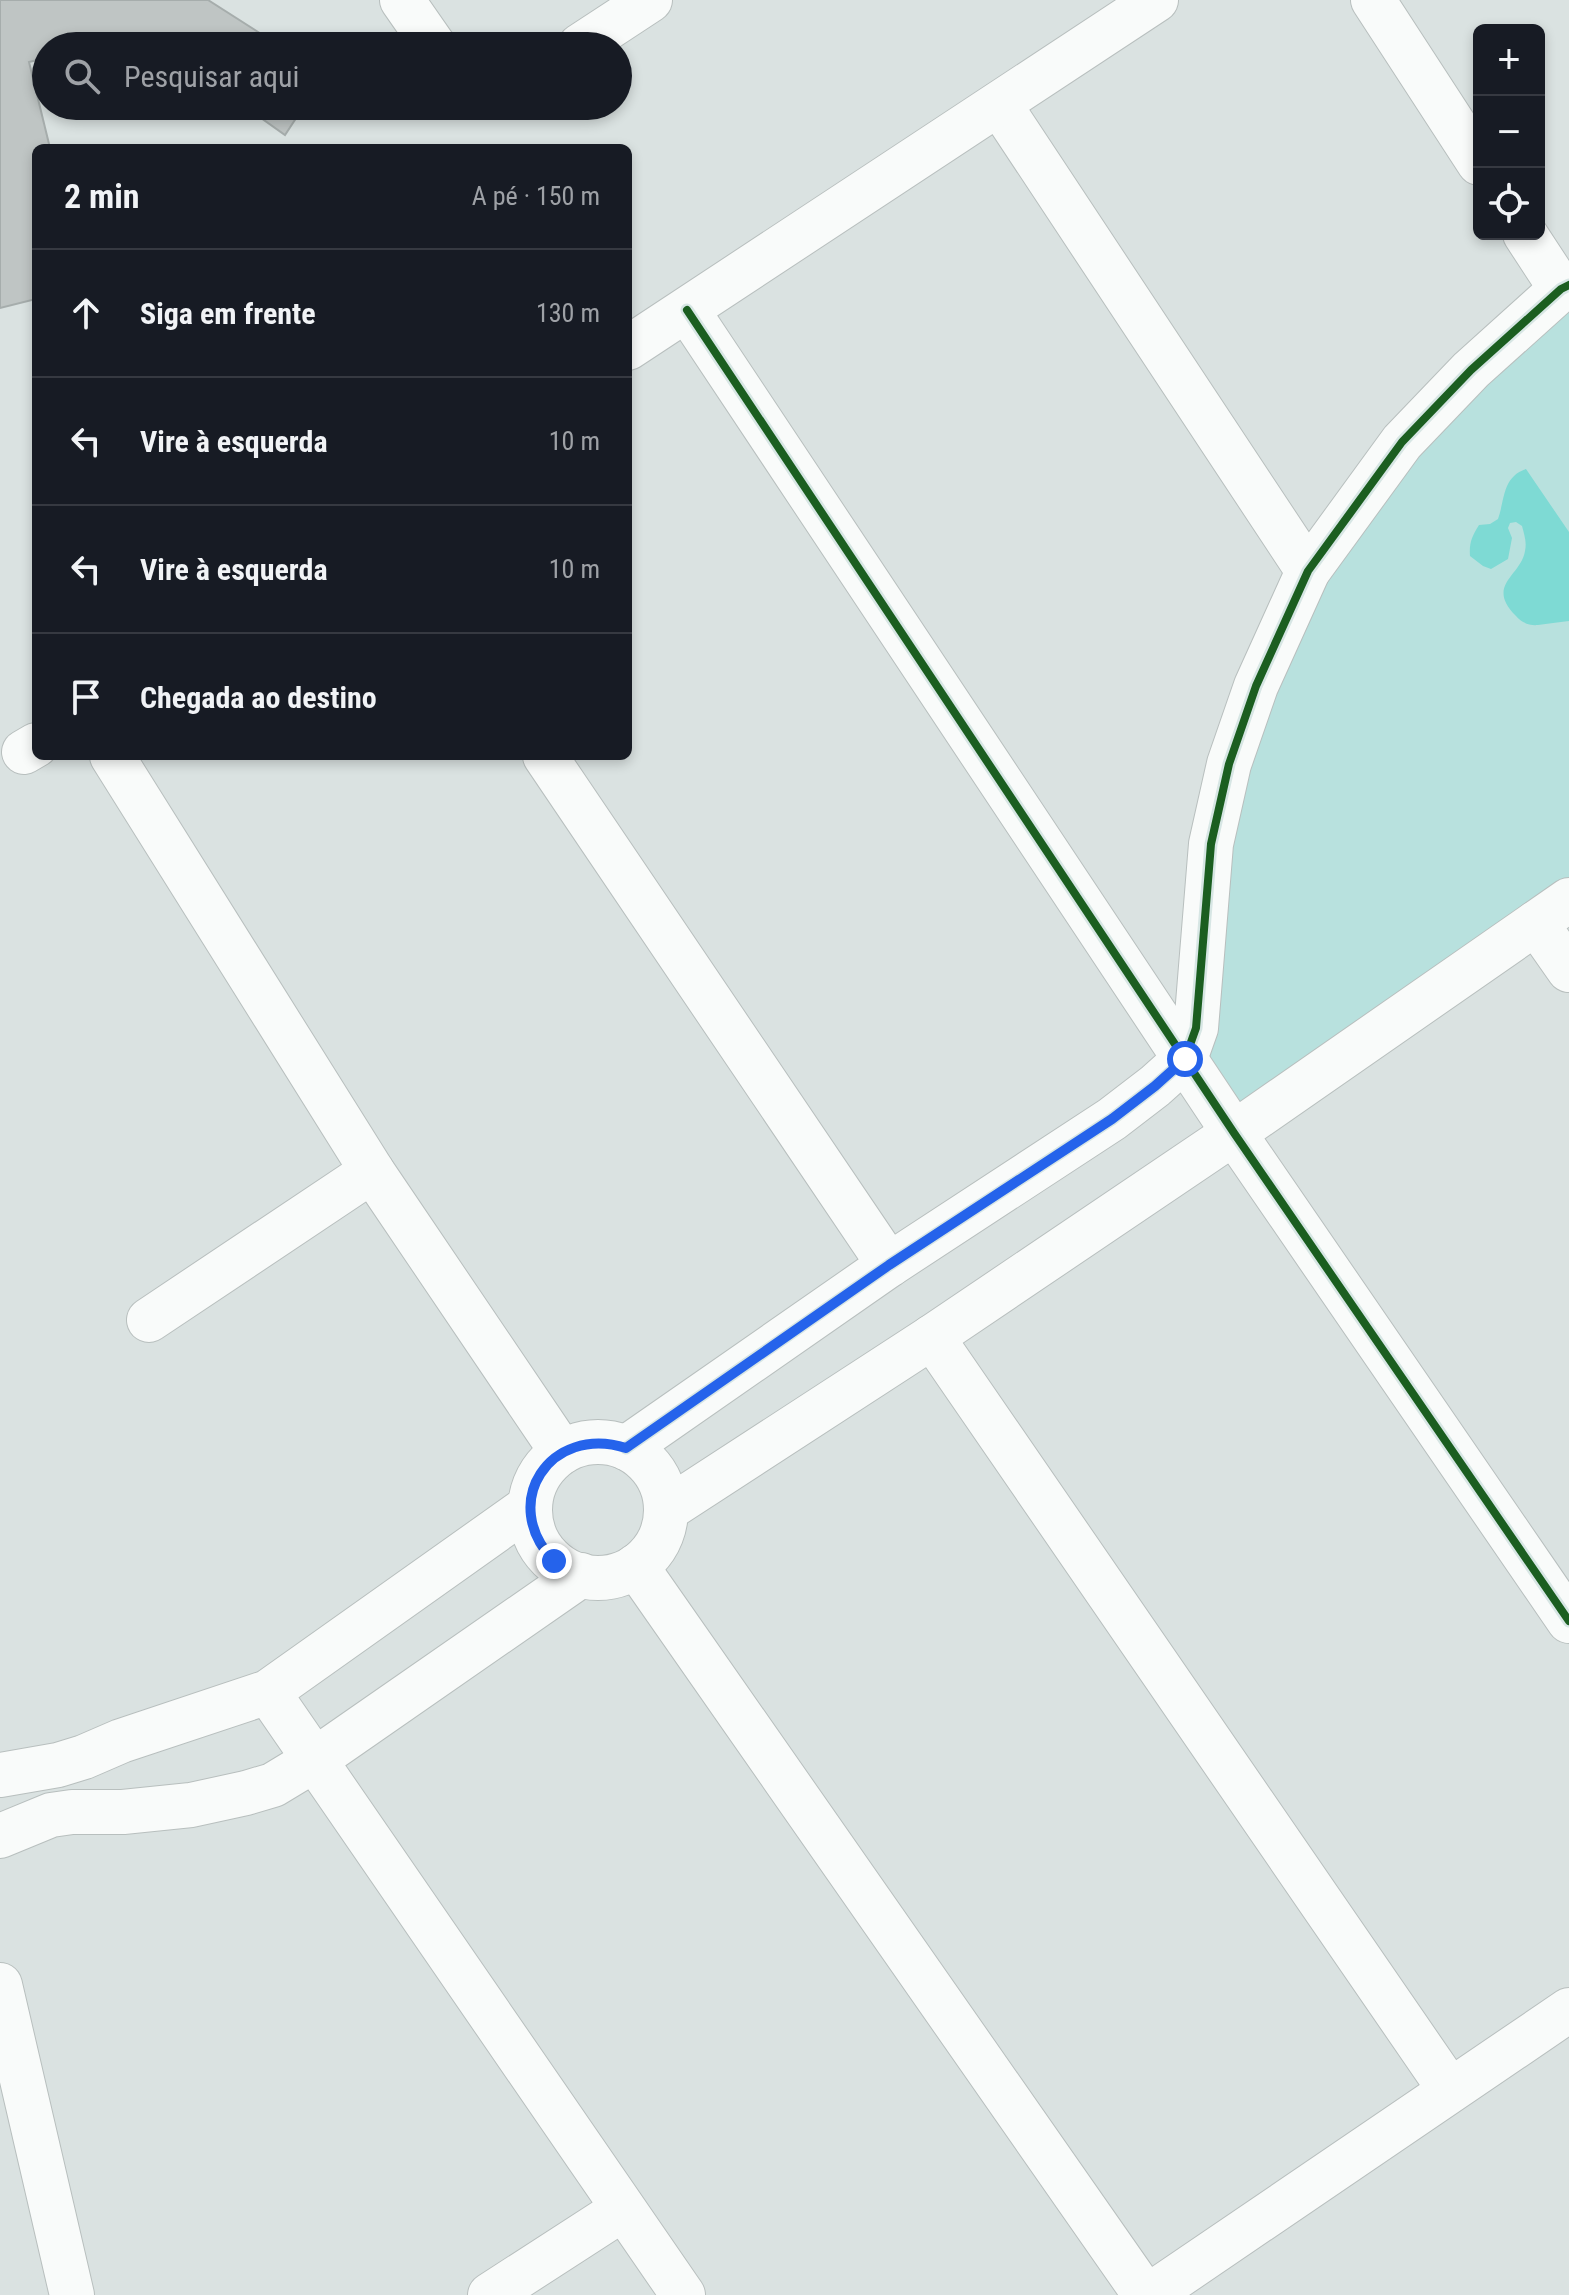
<!DOCTYPE html>
<html lang="pt">
<meta charset="utf-8">
<style>
body{margin:0;font-family:"Roboto Condensed",sans-serif;background:#242831;color:#f1f3f6}
.controls{position:absolute;right:24px;top:24px;display:grid;overflow:hidden;border-radius:12px;box-shadow:0 4px 12px #0003}
.controls button{width:72px;height:72px;display:grid;place-items:center;padding:0;border:0;border-bottom:2px solid #363941;background:#171b24;color:#f1f3f6;font:40px sans-serif}
.stop{position:absolute;width:24px;height:24px;margin:-18px;border:6px solid #2563eb;border-radius:50%;background:#fff}
.stop.end{background:#2563eb;border-color:#fff;box-shadow:0 2px 8px #0008}
.list{margin:0;padding:0;list-style:none}
h2{display:flex;justify-content:space-between;align-items:center;height:104px;margin:0;padding:0 32px;font-size:34px}
h2 small{font-size:26px;font-weight:400;color:#9ea1a6}
.list li{display:grid;grid-template-columns:52px 1fr auto;gap:24px;align-items:center;box-sizing:border-box;height:128px;padding:0 32px;border-top:2px solid #363941}
.list b{display:block;font-size:30px;white-space:nowrap}
.list em{font-size:26px;font-style:normal;color:#9ea1a6}
.icon{flex:none;width:44px;height:44px;fill:none;stroke:currentColor;stroke-width:2;stroke-linecap:round;stroke-linejoin:round}
.map{position:relative;flex:none;width:1569px;height:2295px;overflow:hidden}
.search{position:absolute;background:#171b24;box-shadow:0 4px 12px #0003;left:32px;top:32px;width:600px;height:88px;display:flex;align-items:center;gap:20px;box-sizing:border-box;padding:0 28px;border-radius:44px;color:#9ea1a6;font-size:30px}
.panel{position:absolute;background:#171b24;box-shadow:0 4px 12px #0003;left:32px;top:144px;width:600px;height:616px;border-radius:12px}
.map>svg:first-child{display:block}
.green{fill:#b8e1de}
.water{fill:#7edad4}
.building{fill:#bfc5c4;stroke:#a6adac;stroke-width:2}
.lines{fill:none;stroke-linecap:round;stroke-linejoin:round}
.minor-casing{stroke:#b8bfbe;stroke-width:46}
.major-casing{stroke:#b8bfbe;stroke-width:46}
.minor{stroke:#f9fbfa;stroke-width:44}
.major{stroke:#f9fbfa;stroke-width:44}
.cycleway-casing{stroke:#d7e6e4;stroke-width:13}
.cycleway{stroke:#1b5e20;stroke-width:8}
.route{stroke:#2563eb;stroke-width:10}
</style>
<div class="map">
<svg width="1569" height="2295" viewBox="0 0 1569 2295">
<rect width="100%" height="100%" fill="#dae2e1"/>
<polygon class="green" points="1569,285 1569,900 1234,1133 1196,1028 1211,844 1308,571"/>
<path class="water" d="M1526,469L1569,532V621C1558,622 1548,624 1538,625C1529,626 1521,622 1516,616C1485,585 1521,576 1525,551C1527,542 1524,534 1522,526L1516,522L1510,523L1508,528L1512,538L1508,559L1491,569L1483,566L1470,556C1469,543 1472,536 1479,525L1490,524L1498,519C1505,500 1502,477 1526,469Z"/>
<g class="building">
<polygon points="0,0 208,0 280,46 46,46 46,58 29,62 50,148 36,148 36,299 0,308"/>
<polygon points="244,106 304,106 285,135"/>
</g>
<g class="lines">
<g class="minor-casing">
<g id="minor">
<polyline points="402,0 434,46"/>
<polyline points="1373,0 1479,163"/>
<polyline points="580,46 650,0"/>
<polyline points="999,104 1308,571"/>
<polyline points="1525,234 1561,289"/>
<polyline points="687,310 1234,1133 1569,1621"/>
<polyline points="628,348 1156,0"/>
<polyline points="24,752 36,745"/>
<polyline points="112,756 372,1171 562,1452"/>
<polyline points="545,756 889,1265"/>
<polyline points="1536,923 1569,970"/>
<polyline points="149,1320 372,1171"/>
<polyline points="932,1337 1450,2090"/>
<circle cx="598" cy="1510" r="68"/>
<polyline points="626,1448 889,1265 1112,1119 1155,1086 1185,1059 1196,1028 1211,844 1229,764 1256,686 1308,571 1402,442 1471,370 1561,289 1569,285"/>
<polyline points="666,1510 932,1337 1234,1133 1569,900"/>
<polyline points="636,1566 1145,2295"/>
<polyline points="268,1692 683,2295"/>
<polyline points="0,1775 58,1765 84,1757 121,1741 268,1692 530,1506"/>
<polyline points="0,1836 51,1815 72,1812 123,1812 191,1805 246,1793 273,1785 316,1759 581,1575"/>
<polyline points="490,2295 623,2209"/>
<polyline points="1150,2295 1569,2010"/>
</g>
</g>
<g class="major-casing">
<polyline id="major" points="0,1985 72,2295"/>
</g>
<use href="#minor" class="minor"/>
<use href="#major" class="major"/>
<g class="cycleway-casing">
<g id="cycleway">
<polyline points="687,310 1234,1133 1569,1621"/>
<polyline points="626,1448 889,1265 1112,1119 1155,1086 1185,1059 1196,1028 1211,844 1229,764 1256,686 1308,571 1402,442 1471,370 1561,289 1569,285"/>
</g>
</g>
<use href="#cycleway" class="cycleway"/>
</g>
<g class="lines">
<path class="route" d="M554,1561C498,1503 550,1424 626,1448L889,1265L1112,1119L1155,1086L1185,1059"/>
</g>
</svg>
<div class="controls">
<button>+</button>
<button>−</button>
<button><svg class="icon" aria-label="locate" viewBox="0 0 24 24"><circle cx="12" cy="12" r="6"/><path d="M12 2v4M12 18v4M2 12h4M18 12h4"/></svg></button>
</div>
<div class="stop" style="left:1185px;top:1059px"></div>
<div class="stop end" style="left:554px;top:1561px"></div>
<div class="search"><svg class="icon" aria-label="search" viewBox="0 0 24 24"><circle cx="10" cy="10" r="6"/><path d="M15 15l6 6"/></svg>Pesquisar aqui</div>
<section class="panel">
<h2>2 min<small>A pé · 150 m</small></h2>
<ul class="list">
<li><svg class="icon" aria-label="ahead" viewBox="0 0 24 24"><path d="M12 20V5M6 11l6-6 6 6"/></svg><div><b>Siga em frente</b></div><em>130 m</em></li>
<li><svg class="icon" aria-label="left" viewBox="0 0 24 24"><path d="M17 20v-9H6M10 6l-5 5 5 5"/></svg><div><b>Vire à esquerda</b></div><em>10 m</em></li>
<li><svg class="icon" aria-label="left" viewBox="0 0 24 24"><path d="M17 20v-9H6M10 6l-5 5 5 5"/></svg><div><b>Vire à esquerda</b></div><em>10 m</em></li>
<li><svg class="icon" aria-label="arrive" viewBox="0 0 24 24"><path d="M6 21V4h12l-3 4 3 4H6"/></svg><div><b>Chegada ao destino</b></div></li>
</ul>
</section>
</div>
